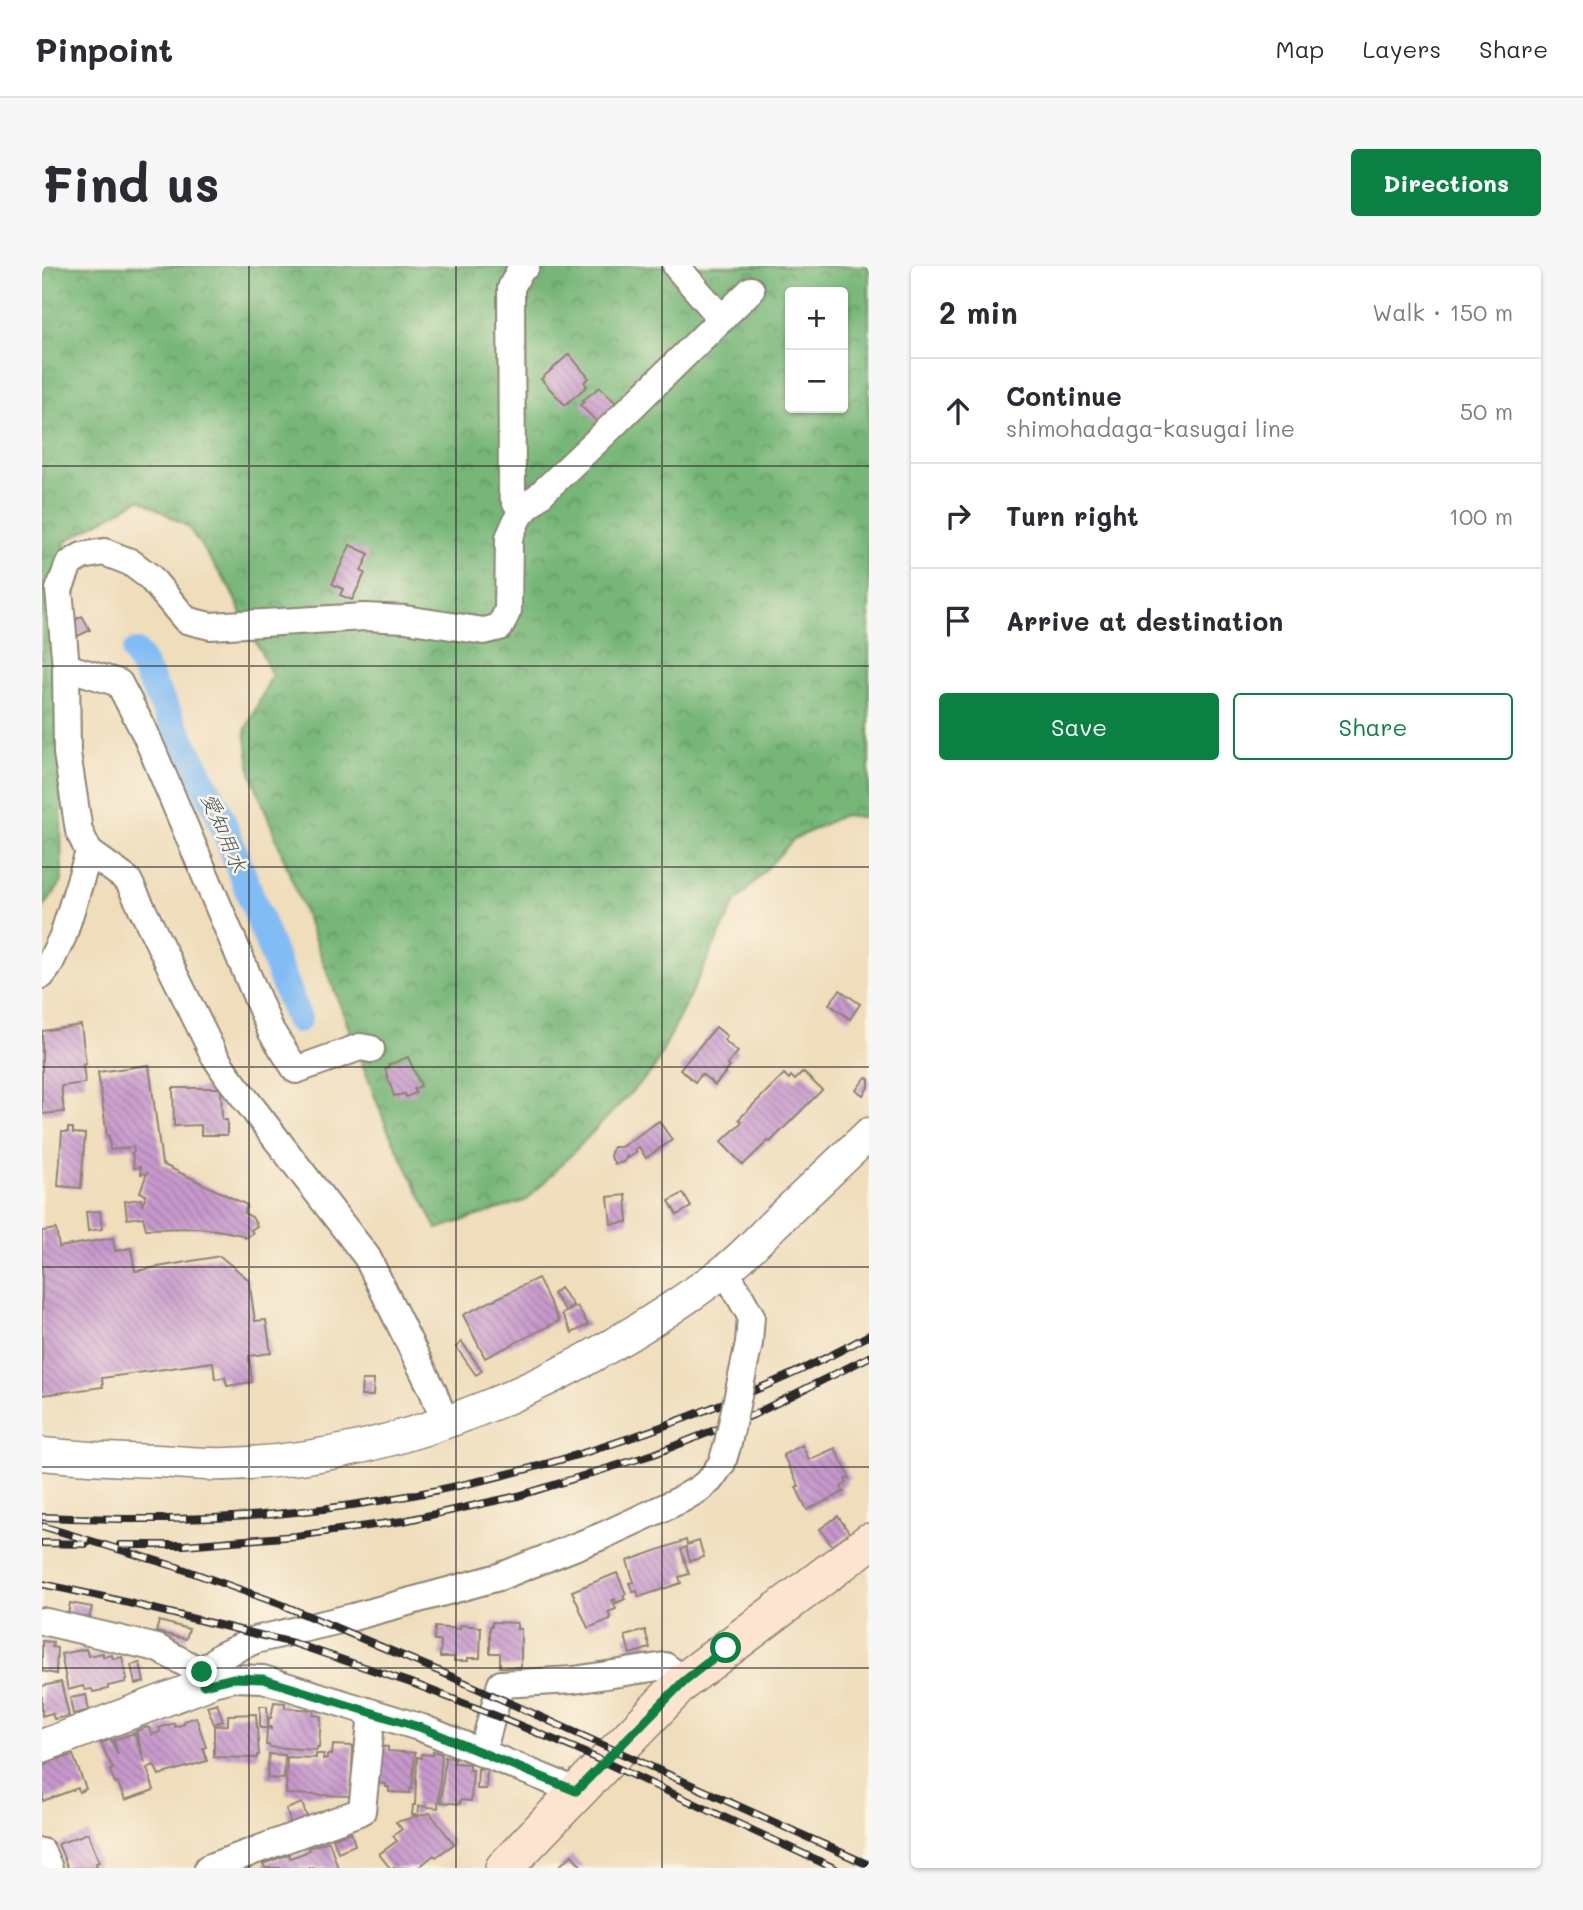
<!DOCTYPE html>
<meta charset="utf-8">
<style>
body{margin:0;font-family:Mali,"Klee One",sans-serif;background:#f7f7f7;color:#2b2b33}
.controls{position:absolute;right:21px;top:21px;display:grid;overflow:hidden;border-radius:7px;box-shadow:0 2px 5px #0004}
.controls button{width:63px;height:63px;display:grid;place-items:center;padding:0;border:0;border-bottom:2px solid #e1e1e2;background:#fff;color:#2b2b33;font:35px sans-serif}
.stop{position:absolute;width:21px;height:21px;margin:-16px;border:5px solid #0b8043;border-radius:50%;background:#fff}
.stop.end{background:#0b8043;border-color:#fff;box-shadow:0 2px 7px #0008}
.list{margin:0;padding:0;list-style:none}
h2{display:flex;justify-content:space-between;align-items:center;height:91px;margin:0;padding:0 28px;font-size:30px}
h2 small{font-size:23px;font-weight:400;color:#7c7c81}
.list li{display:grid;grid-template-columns:46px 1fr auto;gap:21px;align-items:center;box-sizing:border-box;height:105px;padding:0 28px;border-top:2px solid #e1e1e2}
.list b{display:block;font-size:26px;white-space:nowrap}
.list p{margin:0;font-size:23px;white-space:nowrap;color:#7c7c81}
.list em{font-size:23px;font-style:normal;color:#7c7c81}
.actions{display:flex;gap:14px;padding:21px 28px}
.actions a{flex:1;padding:16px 0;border:2px solid #0b8043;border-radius:7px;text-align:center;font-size:24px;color:#0b8043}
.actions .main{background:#0b8043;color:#fff}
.icon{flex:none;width:38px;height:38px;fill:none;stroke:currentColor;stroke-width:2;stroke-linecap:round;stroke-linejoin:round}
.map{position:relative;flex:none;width:827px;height:1602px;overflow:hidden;border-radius:7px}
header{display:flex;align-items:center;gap:42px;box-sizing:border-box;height:98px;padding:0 35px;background:#fff;border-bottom:2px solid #e1e1e2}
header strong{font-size:33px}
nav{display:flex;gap:38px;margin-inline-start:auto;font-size:24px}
.intro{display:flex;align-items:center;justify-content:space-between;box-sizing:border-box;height:168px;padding:0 42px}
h1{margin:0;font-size:49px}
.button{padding:18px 32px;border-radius:7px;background:#0b8043;color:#fff;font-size:24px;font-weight:700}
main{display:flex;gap:42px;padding:0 42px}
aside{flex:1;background:#fff;border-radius:7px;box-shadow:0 2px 5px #0004}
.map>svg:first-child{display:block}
.forest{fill:url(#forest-crowns);stroke:#507051;stroke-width:2;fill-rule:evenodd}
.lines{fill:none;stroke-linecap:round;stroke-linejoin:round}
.canal{stroke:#82bcf4;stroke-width:28}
.building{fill:url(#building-back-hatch)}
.minor-casing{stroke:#8d8473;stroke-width:30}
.tertiary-casing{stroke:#8d8473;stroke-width:35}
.secondary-casing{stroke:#8d8473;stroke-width:40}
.minor{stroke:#fff;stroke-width:26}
.tertiary{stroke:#fff;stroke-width:32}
.secondary{stroke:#fde4d1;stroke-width:37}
.rail-casing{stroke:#2b2b2b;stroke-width:8}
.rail{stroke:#fcf5e5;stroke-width:5;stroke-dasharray:16;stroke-linecap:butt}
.minor-bridge-casing{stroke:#8d8473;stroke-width:30;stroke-linecap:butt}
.minor-bridge{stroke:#fff;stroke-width:26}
.route{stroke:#0b8043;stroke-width:9}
.grid{fill:none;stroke:#2b2b2b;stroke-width:2;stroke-opacity:0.55}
.labels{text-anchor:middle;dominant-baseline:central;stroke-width:5;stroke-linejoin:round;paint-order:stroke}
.water-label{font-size:21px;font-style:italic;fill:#455667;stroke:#fcf5e5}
</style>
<header>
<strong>Pinpoint</strong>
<nav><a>Map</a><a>Layers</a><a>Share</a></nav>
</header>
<div class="intro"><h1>Find us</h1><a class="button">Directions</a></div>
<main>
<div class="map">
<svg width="827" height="1602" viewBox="0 0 827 1602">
<defs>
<pattern id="forest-crowns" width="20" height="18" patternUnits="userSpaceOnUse" patternTransform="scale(1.75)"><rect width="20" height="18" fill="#76b677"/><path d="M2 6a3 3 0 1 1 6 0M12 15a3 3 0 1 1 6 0" fill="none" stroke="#619462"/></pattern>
<pattern id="building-back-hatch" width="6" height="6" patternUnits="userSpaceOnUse" patternTransform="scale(1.75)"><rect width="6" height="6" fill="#c798cc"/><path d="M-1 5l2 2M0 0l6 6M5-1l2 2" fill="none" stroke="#a27ca6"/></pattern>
</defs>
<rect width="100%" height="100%" fill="#fcf5e5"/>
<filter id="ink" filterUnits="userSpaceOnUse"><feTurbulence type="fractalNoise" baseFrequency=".0143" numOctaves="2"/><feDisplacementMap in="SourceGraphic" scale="14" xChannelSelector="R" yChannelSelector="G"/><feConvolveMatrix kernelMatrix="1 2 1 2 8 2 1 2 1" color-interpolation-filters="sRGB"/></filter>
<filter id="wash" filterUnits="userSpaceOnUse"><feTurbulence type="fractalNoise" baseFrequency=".00686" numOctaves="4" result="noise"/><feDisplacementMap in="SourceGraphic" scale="28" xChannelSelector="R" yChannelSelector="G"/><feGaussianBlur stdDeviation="1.57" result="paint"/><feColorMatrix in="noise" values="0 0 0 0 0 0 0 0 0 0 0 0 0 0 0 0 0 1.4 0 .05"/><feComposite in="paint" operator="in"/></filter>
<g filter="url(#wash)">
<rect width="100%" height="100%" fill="#efddbb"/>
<path class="forest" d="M0,0H827V552L801,549L752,573L693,637L612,803L485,934L395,963L345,862L209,507L203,465L230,409L187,321L146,261L98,233L26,274L10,307L18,495L20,616L0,644ZM748,26H801V142H748Z"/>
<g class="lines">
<polyline class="canal" points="94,387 174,540 256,753"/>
</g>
<g id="blocks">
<g class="building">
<polygon points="527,88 547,112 542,116 545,120 523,139 499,113"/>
<polygon points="558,121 578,141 558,159 538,139 543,135 541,134"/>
<polygon points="308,279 327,288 319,305 323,307 310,334 298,329 301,323 290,318"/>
<polygon points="40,350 48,364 36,370 29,356"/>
<polygon points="798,724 818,738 808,753 787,738"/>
<polygon points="39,759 44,798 41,798 43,817 19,820 22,846 0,848 0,765"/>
<polygon points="674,761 685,770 682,774 696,786 685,799 688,801 673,819 660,808 653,816 638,803"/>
<polygon points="366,791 379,820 372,823 374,827 364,831 363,828 352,830 343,803 347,801 346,799"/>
<polygon points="107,799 120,898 205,939 202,947 210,951 215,960 209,964 211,967 203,972 200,969 181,965 157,962 104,963 101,951 85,953 83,935 99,933 100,940 104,929 98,926 105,907 99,908 98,901 92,902 90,887 92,886 91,881 68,884 67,870 65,870 56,806"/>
<polygon points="761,806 780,824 728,876 726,875 701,899 679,876 700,856 697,853 742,808 747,813 749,810 753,814"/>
<polygon points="824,811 827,813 827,820 821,829 814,824"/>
<polygon points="131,822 179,822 180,854 185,854 185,869 159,869 159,859 132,860"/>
<polygon points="617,855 630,874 604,892 597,881 593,883 595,886 586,892 585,890 582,896 573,898 568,890 571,881 579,881"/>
<polygon points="26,862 31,862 31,867 43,868 39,922 16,920 20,866 26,866"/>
<polygon points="641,927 649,941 635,949 627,935"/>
<polygon points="584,929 586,956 569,958 566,931"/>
<polygon points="58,945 60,963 46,965 44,946"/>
<polygon points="14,963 17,981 71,972 73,985 89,982 93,1005 178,990 207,1014 213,1055 224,1054 229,1087 207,1090 210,1116 185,1120 183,1111 173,1113 171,1096 60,1112 61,1121 0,1129 0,965"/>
<polygon points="496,1012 517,1055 443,1092 421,1049"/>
<polygon points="518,1022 531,1039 524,1045 511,1028"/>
<polygon points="535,1040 546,1059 530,1067 520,1048"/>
<polygon points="420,1076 440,1105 434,1109 414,1081"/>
<polygon points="320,1114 332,1114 331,1130 319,1130"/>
<polygon points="760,1179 767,1194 793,1182 808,1212 803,1214 805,1217 799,1221 802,1226 765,1244 754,1221 757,1220 741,1189"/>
<polygon points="796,1250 808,1268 790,1280 778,1263"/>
<polygon points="644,1274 645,1279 657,1275 662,1291 648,1295 644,1281 639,1283 647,1308 637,1311 639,1317 597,1331 595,1325 591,1326 587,1317 592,1316 585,1295"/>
<polygon points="575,1307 584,1328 581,1330 583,1333 574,1337 573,1333 570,1334 574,1343 566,1346 569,1353 546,1362 530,1325"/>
<polygon points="28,1337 50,1341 47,1353 26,1349"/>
<polygon points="117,1355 147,1363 144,1373 114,1366"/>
<polygon points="450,1356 475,1357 475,1363 479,1363 479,1401 458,1401 458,1387 448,1387 448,1360 450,1360"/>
<polygon points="418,1359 439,1361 438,1392 426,1392 426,1395 412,1395 412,1391 398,1391 399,1375 392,1375 393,1361 418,1363"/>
<polygon points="603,1364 608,1382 588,1388 583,1370"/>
<polygon points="0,1375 11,1376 10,1381 15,1382 14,1408 0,1405"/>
<polygon points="44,1383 46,1390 61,1387 61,1391 70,1389 71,1393 80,1391 85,1413 83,1414 84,1416 66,1420 66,1423 51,1426 50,1423 43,1424 41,1420 26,1424 19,1388"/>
<polygon points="98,1397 102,1416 93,1418 89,1399"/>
<polygon points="19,1416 27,1450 12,1453 10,1447 0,1450 0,1420"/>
<polygon points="44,1429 47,1444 31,1448 28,1432"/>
<polygon points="232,1436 243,1437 243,1442 272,1444 271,1449 279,1450 277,1481 275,1481 275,1484 227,1481 227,1479 224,1479 225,1462 229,1463 229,1461 226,1461 227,1452 229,1452"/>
<polygon points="175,1437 181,1455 172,1458 165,1440"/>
<polygon points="218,1440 225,1440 226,1462 218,1462"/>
<polygon points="214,1448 217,1489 215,1489 215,1492 172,1491 172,1460 186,1459 186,1449"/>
<polygon points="154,1451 164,1481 161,1482 165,1495 117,1509 112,1499 105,1502 112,1524 83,1534 76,1517 73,1518 68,1504 71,1503 59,1477 69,1473 75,1488 76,1488 72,1474 92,1467 103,1497 94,1465 105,1461 106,1462 107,1462 110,1469 118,1466 117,1462 132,1457 133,1461 142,1458 142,1455"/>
<polygon points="291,1479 311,1480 309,1530 244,1528 245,1491 274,1492 274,1488 282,1488 281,1493 285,1493 285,1489 290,1489"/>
<polygon points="336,1480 346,1481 346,1485 373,1487 370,1523 368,1523 368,1527 347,1526 347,1521 344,1521 344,1518 334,1517"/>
<polygon points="391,1485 400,1488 396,1542 377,1540 376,1549 370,1549 371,1539 373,1539 375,1491 379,1492 379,1488 391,1489"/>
<polygon points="227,1488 243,1489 242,1513 225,1512"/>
<polygon points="31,1489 44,1523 37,1526 36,1522 1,1535 0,1501 7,1498 6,1496"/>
<polygon points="403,1491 413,1492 412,1497 427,1498 427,1504 431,1504 429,1535 418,1534 418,1538 399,1536"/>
<polygon points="436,1503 445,1503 444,1523 435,1523"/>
<polygon points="260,1537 269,1562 252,1567 244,1543"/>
<polygon points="388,1547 412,1578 394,1591 392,1589 376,1602 348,1602 337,1588 355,1575 351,1570 360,1563 354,1556"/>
<polygon points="309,1566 313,1579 296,1586 291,1572"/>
<polygon points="46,1567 57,1596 54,1597 55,1602 26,1602 16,1578"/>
<polygon points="287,1575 296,1602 223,1602 221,1598 247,1588 248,1592 262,1587 267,1584 266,1582"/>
<polygon points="530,1589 541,1602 515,1602"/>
</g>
</g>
</g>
<g filter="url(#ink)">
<use href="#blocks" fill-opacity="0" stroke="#8d8473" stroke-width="2"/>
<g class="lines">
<g class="minor-casing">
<g id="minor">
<polyline points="634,0 680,53"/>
<polyline points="482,245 473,235 470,225 469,22 478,4 484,0"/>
<polyline points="24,401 77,417 104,469 229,765 254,804 318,781 329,783"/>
<polyline points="0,709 6,701 21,670 47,586"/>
<polyline points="683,1004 709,1050 707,1077"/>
<polyline points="403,1157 391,1125 325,991 185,809 172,789 86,614 47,586 37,565 25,487 24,401 17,324 27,298 40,290 62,286 88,296 108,311 144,354 168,360 323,351 363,353 442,365 458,361 466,344 467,272 477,249 564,166 709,24"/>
<polyline points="0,1355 115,1382 160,1406 162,1419 191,1412 221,1413 380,1462 534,1525"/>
<polyline points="160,1406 179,1390 213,1374 311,1351 457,1311 560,1270 638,1234 657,1223 668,1214 680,1197 686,1177"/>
<polyline points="440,1487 459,1418 532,1414 623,1400 642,1415"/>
<polyline points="0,1586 7,1602"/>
<polyline points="166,1602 320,1545 330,1447"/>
</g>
</g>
<g class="tertiary-casing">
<g id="tertiary">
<path d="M0,1188C39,1192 77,1194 116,1195C139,1196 162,1199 185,1198C363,1194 539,1111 681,1006C699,993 715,975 731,959C763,929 795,898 827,868"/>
<polyline points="0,1480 162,1419"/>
</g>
</g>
<g class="secondary-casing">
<polyline id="secondary" points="462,1602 642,1415 827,1276"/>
</g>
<use href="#minor" class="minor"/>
<use href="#tertiary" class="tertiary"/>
<use href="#secondary" class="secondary"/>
<g class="rail-casing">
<g id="rail">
<path d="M0,1251C84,1254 170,1255 254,1246C396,1231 536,1195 669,1142C723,1121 776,1098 827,1069"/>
<polyline points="0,1260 135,1301 238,1338 399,1406 827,1599"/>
<polyline points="0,1277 43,1278"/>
<polyline points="78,1279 142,1279 254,1270 361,1255 476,1230 612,1188 711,1149 827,1091"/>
<polyline points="0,1318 62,1331 251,1377 375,1419 462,1453 534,1483 792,1602"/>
</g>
</g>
<use href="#rail" class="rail"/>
<g class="minor-bridge-casing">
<polyline id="minor-bridge" points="686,1177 707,1077"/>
</g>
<use href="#minor-bridge" class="minor-bridge"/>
</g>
</g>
<g class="lines" filter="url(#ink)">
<polyline class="route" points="160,1406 162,1419 191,1412 221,1413 380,1462 534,1525 642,1415 684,1382"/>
</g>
<path class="grid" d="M207,0V1602M414,0V1602M620,0V1602M0,200H827M0,400H827M0,601H827M0,801H827M0,1001H827M0,1201H827M0,1402H827"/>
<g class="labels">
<g class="water-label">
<text transform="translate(183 566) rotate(67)">愛知用水</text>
</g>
</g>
</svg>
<div class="controls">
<button>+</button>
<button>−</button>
</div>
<div class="stop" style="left:684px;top:1382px"></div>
<div class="stop end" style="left:160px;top:1406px"></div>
</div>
<aside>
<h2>2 min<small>Walk · 150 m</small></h2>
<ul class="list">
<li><svg class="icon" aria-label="ahead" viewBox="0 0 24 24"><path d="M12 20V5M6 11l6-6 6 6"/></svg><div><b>Continue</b><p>shimohadaga-kasugai line</p></div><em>50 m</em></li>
<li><svg class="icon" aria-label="right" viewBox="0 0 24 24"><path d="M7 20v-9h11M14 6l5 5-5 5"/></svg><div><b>Turn right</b></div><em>100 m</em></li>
<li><svg class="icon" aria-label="arrive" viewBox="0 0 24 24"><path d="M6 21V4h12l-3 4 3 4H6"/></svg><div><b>Arrive at destination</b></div></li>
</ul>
<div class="actions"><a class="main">Save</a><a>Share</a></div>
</aside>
</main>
